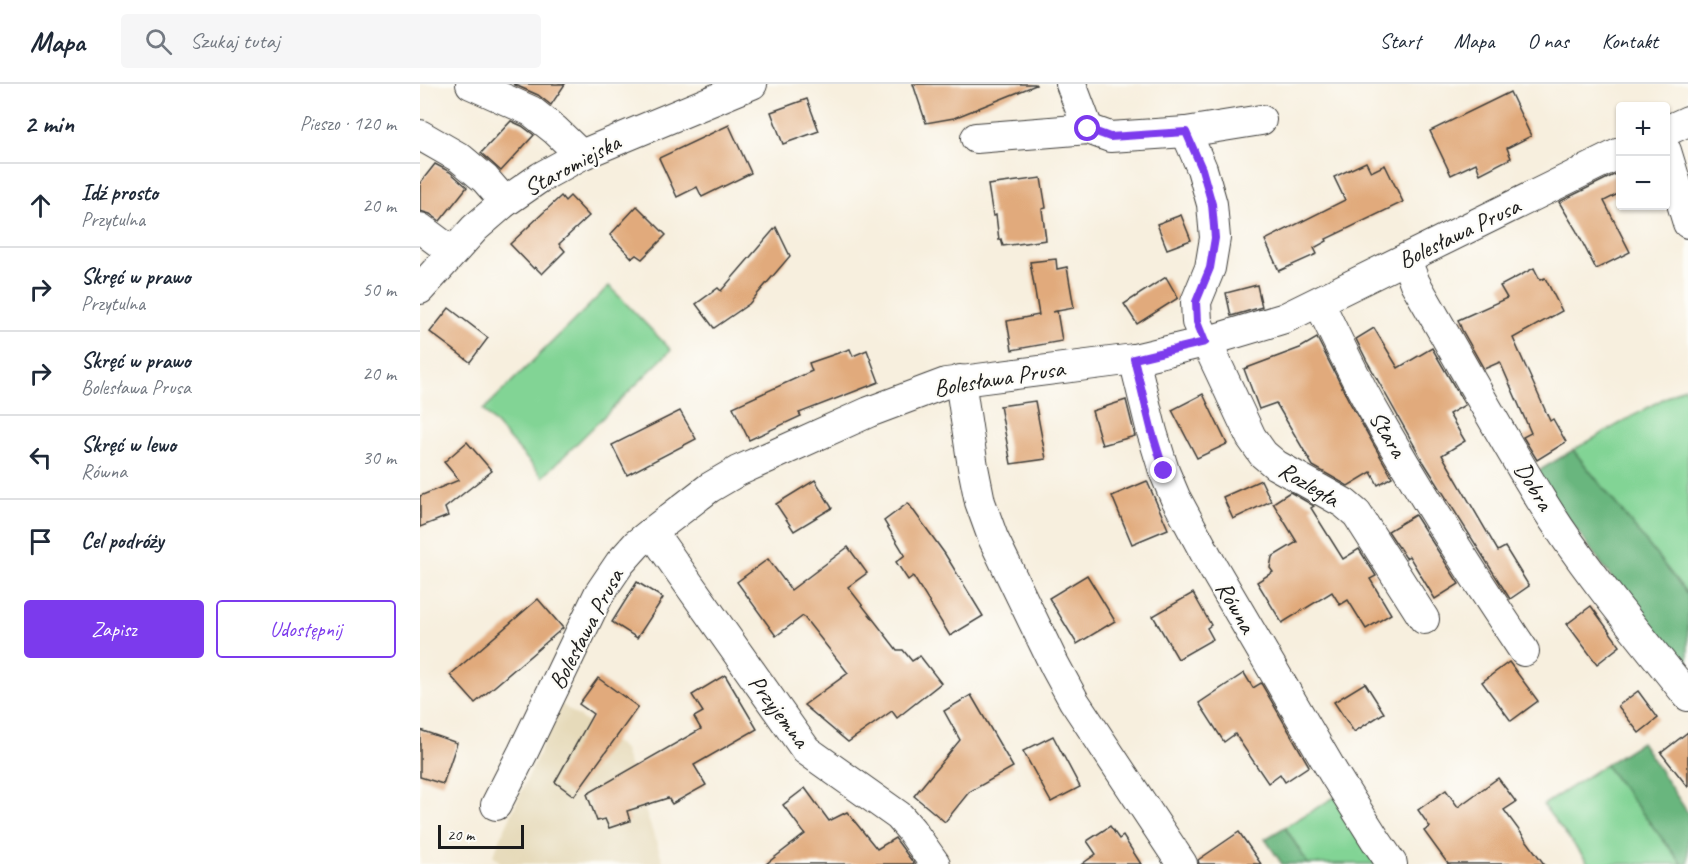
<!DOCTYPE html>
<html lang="pl">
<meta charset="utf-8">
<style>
body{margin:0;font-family:Caveat,sans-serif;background:#f6f6f7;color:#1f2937}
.controls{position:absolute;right:18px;top:18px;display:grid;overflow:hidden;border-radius:6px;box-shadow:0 2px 4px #0004}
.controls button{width:54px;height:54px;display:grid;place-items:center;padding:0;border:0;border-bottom:2px solid #e0e1e3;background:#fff;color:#1f2937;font:30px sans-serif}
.scale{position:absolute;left:18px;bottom:15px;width:86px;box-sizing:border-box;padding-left:6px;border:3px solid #1c1c1c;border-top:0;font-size:16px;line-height:21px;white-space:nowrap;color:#1c1c1c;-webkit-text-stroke:4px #fdfcf7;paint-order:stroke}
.stop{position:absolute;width:18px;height:18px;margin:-14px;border:4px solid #7c3aed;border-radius:50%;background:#fff}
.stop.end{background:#7c3aed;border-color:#fff;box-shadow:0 2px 6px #0008}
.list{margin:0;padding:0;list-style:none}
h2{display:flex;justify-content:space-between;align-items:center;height:78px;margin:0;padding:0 24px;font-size:26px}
h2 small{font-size:20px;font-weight:400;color:#747a83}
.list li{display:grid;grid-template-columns:39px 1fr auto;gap:18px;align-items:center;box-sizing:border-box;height:84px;padding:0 24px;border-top:2px solid #e0e1e3}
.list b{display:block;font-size:22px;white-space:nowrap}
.list p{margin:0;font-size:20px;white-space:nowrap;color:#747a83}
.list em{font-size:20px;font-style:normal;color:#747a83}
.actions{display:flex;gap:12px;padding:18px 24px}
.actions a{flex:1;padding:14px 0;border:2px solid #7c3aed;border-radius:6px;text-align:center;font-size:21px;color:#7c3aed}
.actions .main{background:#7c3aed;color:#fff}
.icon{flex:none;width:33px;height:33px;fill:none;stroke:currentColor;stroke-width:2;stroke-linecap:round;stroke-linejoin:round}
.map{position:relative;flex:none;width:1268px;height:780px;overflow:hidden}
header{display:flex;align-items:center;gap:36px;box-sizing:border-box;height:84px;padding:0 30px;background:#fff;border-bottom:2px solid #e0e1e3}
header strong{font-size:28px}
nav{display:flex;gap:33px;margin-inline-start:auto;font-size:21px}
.search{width:420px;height:54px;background:#f6f6f7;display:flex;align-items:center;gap:15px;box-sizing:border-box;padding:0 21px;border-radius:6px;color:#747a83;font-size:22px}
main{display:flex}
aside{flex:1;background:#fff}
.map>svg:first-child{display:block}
.built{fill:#e6daba}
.green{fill:#82d495;stroke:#4f7858;stroke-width:1.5}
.forest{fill:#69b67e;stroke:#42694d;stroke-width:1.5}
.building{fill:#e1aa7b}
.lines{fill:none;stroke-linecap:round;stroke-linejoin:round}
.minor-casing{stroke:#3d3c39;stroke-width:32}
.minor{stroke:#fff;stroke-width:30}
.route{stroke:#7c3aed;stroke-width:8}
.labels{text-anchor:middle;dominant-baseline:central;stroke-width:4.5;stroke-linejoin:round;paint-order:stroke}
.street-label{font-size:24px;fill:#1c1c1c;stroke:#fdfcf7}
</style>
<header>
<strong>Mapa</strong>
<div class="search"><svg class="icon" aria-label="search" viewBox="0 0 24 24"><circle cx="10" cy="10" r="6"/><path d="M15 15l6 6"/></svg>Szukaj tutaj</div>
<nav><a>Start</a><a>Mapa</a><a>O nas</a><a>Kontakt</a></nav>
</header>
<main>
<aside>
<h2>2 min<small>Pieszo · 120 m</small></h2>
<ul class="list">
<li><svg class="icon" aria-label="ahead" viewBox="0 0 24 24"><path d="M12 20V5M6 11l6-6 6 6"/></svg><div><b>Idź prosto</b><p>Przytulna</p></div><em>20 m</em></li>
<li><svg class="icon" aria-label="right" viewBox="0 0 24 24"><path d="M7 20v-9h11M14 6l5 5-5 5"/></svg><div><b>Skręć w prawo</b><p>Przytulna</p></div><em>50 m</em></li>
<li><svg class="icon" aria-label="right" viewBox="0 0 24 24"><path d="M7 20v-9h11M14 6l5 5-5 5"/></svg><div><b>Skręć w prawo</b><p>Bolesława Prusa</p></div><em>20 m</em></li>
<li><svg class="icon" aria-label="left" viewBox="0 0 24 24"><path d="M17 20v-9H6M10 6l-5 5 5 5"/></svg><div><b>Skręć w lewo</b><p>Równa</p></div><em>30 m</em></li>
<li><svg class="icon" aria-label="arrive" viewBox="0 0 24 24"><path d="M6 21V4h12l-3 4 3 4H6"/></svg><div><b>Cel podróży</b></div></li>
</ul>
<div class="actions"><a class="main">Zapisz</a><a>Udostępnij</a></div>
</aside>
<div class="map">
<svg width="1268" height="780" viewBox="0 0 1268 780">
<rect width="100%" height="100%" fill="#fdfcf7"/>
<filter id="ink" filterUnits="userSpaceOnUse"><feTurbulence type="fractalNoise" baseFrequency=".0167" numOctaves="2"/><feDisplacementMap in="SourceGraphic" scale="12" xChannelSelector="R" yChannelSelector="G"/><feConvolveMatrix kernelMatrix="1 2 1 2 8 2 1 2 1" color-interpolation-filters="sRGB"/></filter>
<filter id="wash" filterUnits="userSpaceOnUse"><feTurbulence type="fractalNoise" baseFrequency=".008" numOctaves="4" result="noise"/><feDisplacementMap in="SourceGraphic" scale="24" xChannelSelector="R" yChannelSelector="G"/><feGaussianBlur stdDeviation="1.35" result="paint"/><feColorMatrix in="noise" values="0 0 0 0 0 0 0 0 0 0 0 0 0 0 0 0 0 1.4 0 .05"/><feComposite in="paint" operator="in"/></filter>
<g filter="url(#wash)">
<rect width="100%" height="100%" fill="#f7efde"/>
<polygon class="built" points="141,620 203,664 244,780 82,780 73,771"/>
<g class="green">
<polygon points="189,202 251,266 123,393 63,326"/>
<polygon points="1264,303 1268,309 1268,511 1153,366"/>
<polygon points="1185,681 1262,780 1169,780 1123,721"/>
<polygon points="918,711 961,780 888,780 865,743"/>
</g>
<g class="forest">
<polygon points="1153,366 1268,511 1268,598 1115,389"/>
<polygon points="1221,658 1268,729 1268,780 1262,780 1185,681"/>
<polygon points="865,743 888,780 862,780 845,755"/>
</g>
<g id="blocks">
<g class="building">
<polygon points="93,0 145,0 131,21 118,11"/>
<polygon points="493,0 615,0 616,1 534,34 506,39"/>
<polygon points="1090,8 1111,52 1087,64 1091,74 1060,90 1056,79 1031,91 1010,47"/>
<polygon points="387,15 399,47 363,60 351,28"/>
<polygon points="91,37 102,42 114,51 81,87 61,69"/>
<polygon points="309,41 331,89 282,113 277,103 257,113 239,74"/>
<polygon points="946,78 951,88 965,81 983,118 906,155 907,157 894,164 897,170 859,187 845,156 925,116 914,93"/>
<polygon points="15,80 30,88 47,103 20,137 10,130 0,127 0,99"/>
<polygon points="1200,88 1200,109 1184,117 1210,168 1176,185 1156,146 1139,118"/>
<polygon points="621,94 626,124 622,125 626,156 583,162 581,155 579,156 576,131 573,132 568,101"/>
<polygon points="141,112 145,117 150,112 169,132 139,160 145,167 122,190 115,183 114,185 90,160"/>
<polygon points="217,122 246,151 222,175 216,171 212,174 190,151"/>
<polygon points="761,131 771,156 747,165 737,140"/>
<polygon points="356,143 370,172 329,220 294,244 276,220 298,204 301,207"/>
<polygon points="636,175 637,185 647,183 654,224 632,228 637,227 642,257 592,266 587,237 619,231 610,178"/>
<polygon points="1114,184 1120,196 1125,194 1142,227 1093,254 1130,337 1133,335 1146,358 1117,376 1103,353 1111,349 1080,278 1064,285 1042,246 1038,236 1087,214 1080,202"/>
<polygon points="746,193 758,214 717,240 704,220"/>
<polygon points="837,201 842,223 811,232 806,209"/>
<polygon points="29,224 68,254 50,278 10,248"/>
<polygon points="954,244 978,284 1012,264 1045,321 1029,330 1045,357 1022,371 1078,467 1085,463 1109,502 1090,515 1003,377 947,277 936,255"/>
<polygon points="897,254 930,319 972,393 958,401 951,388 928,402 893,382 856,319 839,325 824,285 880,264"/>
<polygon points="430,265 433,272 447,266 459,298 379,329 381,332 329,356 313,323 392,287 389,279"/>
<polygon points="783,310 807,360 777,374 752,326"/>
<polygon points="706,316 715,352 682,361 672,327"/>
<polygon points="615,317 626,375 591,380 580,322"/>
<polygon points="260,327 276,355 207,391 192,361"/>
<polygon points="47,358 72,387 25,424 28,432 0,443 0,412 39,396 24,378"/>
<polygon points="395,396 412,424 374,447 356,420"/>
<polygon points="841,396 851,417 813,435 803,413"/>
<polygon points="727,397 748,445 712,460 692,412"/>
<polygon points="870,408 894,422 891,424 923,475 939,465 956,492 950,495 971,530 946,545 928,516 920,521 912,508 862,539 837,498 853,488 850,484 852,473 877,458 853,419"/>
<polygon points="488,419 525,470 563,532 530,552 493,492 488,496 476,478 485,471 464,437"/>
<polygon points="995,431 1039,500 1015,515 989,472 986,474 968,447"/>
<polygon points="428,463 447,489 428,503 477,566 483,566 492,577 500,572 521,599 477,634 472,627 428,658 384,621 428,589 383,532 356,552 317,498 348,475 371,506"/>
<polygon points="667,491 695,537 657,560 629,514"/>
<polygon points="217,498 243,514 217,554 192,538"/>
<polygon points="773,509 791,541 787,544 793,555 758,575 733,532"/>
<polygon points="118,515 143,544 55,619 30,591"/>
<polygon points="1171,522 1200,562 1177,580 1147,540"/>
<polygon points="1089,578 1118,617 1091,637 1062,598"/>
<polygon points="824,589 833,604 841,599 889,682 865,698 860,690 848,699 815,650 804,658 779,619"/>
<polygon points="305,591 337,645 274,681 286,701 252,720 248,714 207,727 210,737 189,744 185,735 177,737 167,710 281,645 274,633 283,628 272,611"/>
<polygon points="178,594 218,623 154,712 135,698 173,630 159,620"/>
<polygon points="945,599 964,629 934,648 914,618"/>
<polygon points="1218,607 1238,634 1219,649 1198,622"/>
<polygon points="551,611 593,683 549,708 525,738 494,712 540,656 524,627"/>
<polygon points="0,646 37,659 23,700 0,693"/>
<polygon points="1268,648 1268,703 1241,669"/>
<polygon points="633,652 660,703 631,718 603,667"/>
<polygon points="1078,694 1096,718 1084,726 1124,780 1028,780 1004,747 1010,743 998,726 1026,706 1038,723"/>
<polygon points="385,704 409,737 427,728 457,765 475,754 494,780 346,780 385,750 363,721"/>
<polygon points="690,742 699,755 703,752 721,780 662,780 676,770 667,757"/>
<polygon points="819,748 841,780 779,780 778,776"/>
</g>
</g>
</g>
<g filter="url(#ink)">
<use href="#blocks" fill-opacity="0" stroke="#3d3c39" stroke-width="1.5"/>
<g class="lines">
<g class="minor-casing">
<g id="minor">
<polyline points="51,0 111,27 135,46 161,71"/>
<polyline points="651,0 668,45"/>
<polyline points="1246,47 1268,37"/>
<polyline points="766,48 782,85 792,120 795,154 790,184 776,218 777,238 831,353 843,370 856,381 924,419 937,430 1004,535"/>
<polyline points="0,51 40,74 65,95 85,118"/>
<polyline points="556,54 668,45 690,53 766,48 841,36"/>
<polyline points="1246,67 1268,139"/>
<polyline points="0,144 32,168"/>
<path d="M986,176L995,199C1037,271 1077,345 1121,416C1164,485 1217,548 1268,612"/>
<polyline points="0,205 55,144 85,118 121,93 161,71 332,0"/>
<path d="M899,218C916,254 933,290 952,324C999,407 1051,488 1104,567"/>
<polyline points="714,275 732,348 744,387 755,413 791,480 914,690 955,755 972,780"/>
<polyline points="540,296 553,383 560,418 573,454 635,582 654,617 762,780"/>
<polyline points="232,448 386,666 479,732 491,746 515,780"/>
<polyline points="76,721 103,668 179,510 200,479 217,460 232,448 289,404 318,387 449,328 526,299 714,275 785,258 865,234 1200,69"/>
</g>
</g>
<use href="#minor" class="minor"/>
</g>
</g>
<g class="lines" filter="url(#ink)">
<polyline class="route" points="668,45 690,53 766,48 782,85 792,120 795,154 790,184 776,218 777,238 785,258 714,275 732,348 744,387"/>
</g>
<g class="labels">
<g class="street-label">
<text transform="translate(152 81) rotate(-28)">Staromiejska</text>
<text transform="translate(1039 149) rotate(-26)">Bolesława Prusa</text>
<text transform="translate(579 294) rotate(-9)">Bolesława Prusa</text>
<text transform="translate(968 350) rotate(59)">Stara</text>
<text transform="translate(889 400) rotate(31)">Rozległa</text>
<text transform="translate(1114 402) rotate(59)">Dobra</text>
<text transform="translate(816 523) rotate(60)">Równa</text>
<text transform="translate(166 545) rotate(-62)">Bolesława Prusa</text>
<text transform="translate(359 627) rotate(53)">Przyjemna</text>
</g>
</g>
</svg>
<div class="controls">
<button>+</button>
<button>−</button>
</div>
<div class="scale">20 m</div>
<div class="stop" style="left:668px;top:45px"></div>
<div class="stop end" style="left:744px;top:387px"></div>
</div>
</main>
